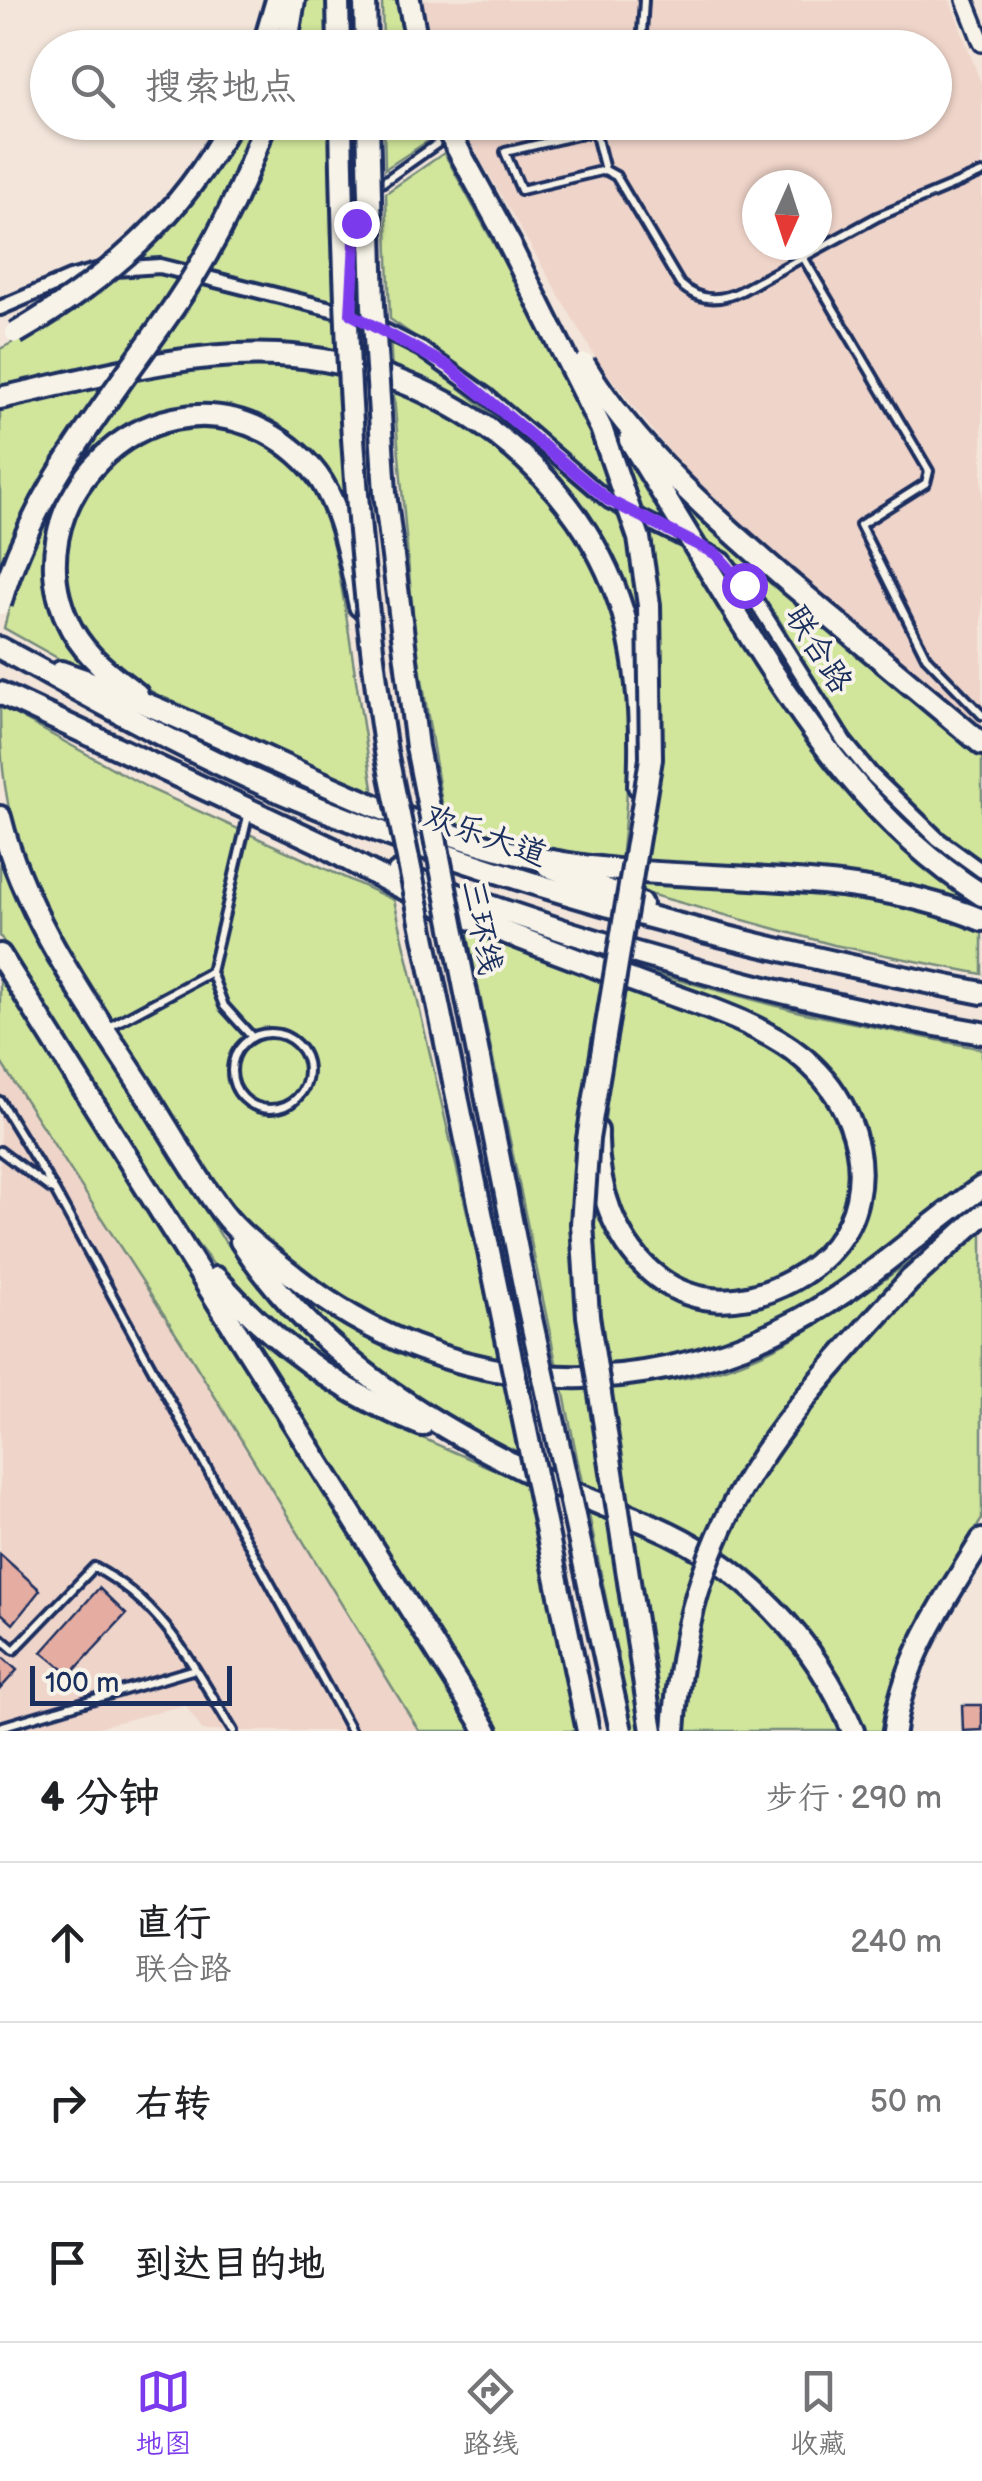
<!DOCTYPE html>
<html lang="zh">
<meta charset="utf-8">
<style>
body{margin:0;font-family:"Balsamiq Sans","LXGW WenKai TC",sans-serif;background:#f6f6f6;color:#202124}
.compass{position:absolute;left:742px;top:170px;width:90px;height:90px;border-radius:50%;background:#fff;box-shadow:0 2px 8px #0004;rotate:183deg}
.scale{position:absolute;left:30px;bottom:25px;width:202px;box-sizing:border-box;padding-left:10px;border:5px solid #1b2f5e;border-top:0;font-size:28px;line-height:35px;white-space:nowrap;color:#1b2f5e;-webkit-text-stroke:8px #f7f3e8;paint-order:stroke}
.stop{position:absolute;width:30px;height:30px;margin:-22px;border:8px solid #7c3aed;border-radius:50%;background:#fff}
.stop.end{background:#7c3aed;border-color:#fff;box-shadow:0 2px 10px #0008}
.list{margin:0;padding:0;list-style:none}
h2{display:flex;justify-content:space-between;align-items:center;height:130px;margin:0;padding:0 40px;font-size:42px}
h2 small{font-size:32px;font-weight:400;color:#757577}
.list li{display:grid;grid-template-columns:65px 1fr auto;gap:30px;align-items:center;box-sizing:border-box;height:160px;padding:0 40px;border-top:2px solid #e0e0e0}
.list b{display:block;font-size:38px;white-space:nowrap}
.list p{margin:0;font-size:32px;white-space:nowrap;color:#757577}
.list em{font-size:32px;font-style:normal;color:#757577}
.icon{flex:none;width:55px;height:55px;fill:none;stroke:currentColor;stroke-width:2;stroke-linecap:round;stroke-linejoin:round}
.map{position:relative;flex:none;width:982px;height:1731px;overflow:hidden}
.search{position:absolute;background:#fff;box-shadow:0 2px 8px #0004;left:30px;right:30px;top:30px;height:110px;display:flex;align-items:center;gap:25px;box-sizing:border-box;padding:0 35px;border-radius:55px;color:#757577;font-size:38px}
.sheet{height:610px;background:#fff}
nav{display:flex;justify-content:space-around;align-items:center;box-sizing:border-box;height:140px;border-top:2px solid #e0e0e0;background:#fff;font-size:28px;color:#757577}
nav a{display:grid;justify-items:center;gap:5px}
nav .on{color:#7c3aed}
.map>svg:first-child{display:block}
.built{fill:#efd4c9;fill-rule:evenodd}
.green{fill:#d1e69b;stroke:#768a7c;stroke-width:2.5}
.building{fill:#e5aca1;stroke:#1b2f5e;stroke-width:2.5}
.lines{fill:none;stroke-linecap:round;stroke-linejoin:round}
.service-casing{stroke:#1b2f5e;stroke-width:14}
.minor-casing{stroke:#1b2f5e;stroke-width:20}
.tertiary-casing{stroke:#1b2f5e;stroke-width:22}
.trunk-casing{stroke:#1b2f5e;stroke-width:28}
.service{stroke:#f7f3e8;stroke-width:6}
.minor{stroke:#f7f3e8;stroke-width:12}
.tertiary{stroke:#f7f3e8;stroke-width:15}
.trunk{stroke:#f7f3e8;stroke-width:20}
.trunk-bridge-casing{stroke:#1b2f5e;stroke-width:28;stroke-linecap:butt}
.trunk-bridge{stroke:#f7f3e8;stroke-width:20}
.route{stroke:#7c3aed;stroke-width:12}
.labels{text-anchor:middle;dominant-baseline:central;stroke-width:8;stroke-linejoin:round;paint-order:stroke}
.street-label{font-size:32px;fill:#1b2f5e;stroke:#f7f3e8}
</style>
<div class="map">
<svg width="982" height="1731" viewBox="0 0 982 1731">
<rect width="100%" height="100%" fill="#f3e5da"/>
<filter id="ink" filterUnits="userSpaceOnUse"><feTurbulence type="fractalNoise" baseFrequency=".01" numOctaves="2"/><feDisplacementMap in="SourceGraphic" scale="20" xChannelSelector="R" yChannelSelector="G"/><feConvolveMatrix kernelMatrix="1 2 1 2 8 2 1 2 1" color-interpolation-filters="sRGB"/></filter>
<g filter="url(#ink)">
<g class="built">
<path d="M423,0H950L982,86V730L694,482L598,362L467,137L535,122H934V48L433,47ZM757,185H817V245H757Z"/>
<polygon points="0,1061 181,1341 419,1731 203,1731 185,1705 83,1731 0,1731"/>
</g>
<g class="green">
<polygon points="303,0 326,0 327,47 296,48"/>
<polygon points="382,0 396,0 405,47 383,47"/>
<polygon points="240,123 257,123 222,209 189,265 132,260"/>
<polygon points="277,123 329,123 334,302 208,269 251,188"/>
<polygon points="384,123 429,123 434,137 385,169"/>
<polygon points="444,153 577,395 618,498 478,381 390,319 386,193"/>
<polygon points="147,273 182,278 116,368 0,390 0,349 39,329 115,276"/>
<polygon points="200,283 335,318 336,358 141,366"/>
<polygon points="390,339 440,372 625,522 645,650 546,472 392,369"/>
<path d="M235,360L338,371L348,510C339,500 335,484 327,471C316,454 299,440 282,429C168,356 28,464 49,593C55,628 83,656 104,684L4,628C26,533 78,458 132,379Z"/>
<polygon points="108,383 47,471 0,576 0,405"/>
<path d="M393,385C415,396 441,405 462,419C630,528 641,679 621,860L545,847L445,822L414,629Z"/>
<path d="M179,424C317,428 330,511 348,627C356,682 365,738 374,794C304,762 137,701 93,646C68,615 61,567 70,530C84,471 127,443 179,424Z"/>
<polygon points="624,448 670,525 641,512 620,450"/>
<polygon points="667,481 703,519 982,757 982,863 933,826 867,757 837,718 778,618 734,561 697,535"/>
<path d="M647,532L680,545L784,706L864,809L896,839L982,903V913L646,863C662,743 667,652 647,532Z"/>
<path d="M0,706L150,789L394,900L503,1366C422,1343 346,1311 280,1256C230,1213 197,1153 162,1099C113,1024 57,946 25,863C5,812 0,760 0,706Z"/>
<path d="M0,850L48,952L221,1236L309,1340L376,1396C301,1355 245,1307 193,1239L0,936Z"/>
<path d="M644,878C755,888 878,887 982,930V974L834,945L642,892Z"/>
<path d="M467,933L603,980C584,1107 570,1242 586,1371L558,1372Z"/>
<path d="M629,967L800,1012L982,1049V1180C930,1219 879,1267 822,1299C755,1338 681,1357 605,1368L593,1284L591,1200H596L613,1243L647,1281L677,1299L737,1306L778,1297L817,1274L869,1160L859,1117L829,1073L628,974Z"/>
<polygon points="0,973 479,1731 419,1731 181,1341 0,1061"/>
<path d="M626,988C679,1008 740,1023 787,1056C934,1158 794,1357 666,1270C638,1251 615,1218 608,1184C595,1123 617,1049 626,988Z"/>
<path d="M982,1230V1519L926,1608L903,1655L884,1731H862C838,1655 786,1595 722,1550C784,1421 873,1322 982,1230Z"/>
<path d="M914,1259L917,1263C834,1349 752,1431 707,1543L627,1505L608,1386C641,1383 675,1382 707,1373C784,1354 850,1303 914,1259Z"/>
<polygon points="275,1274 466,1370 505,1383 523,1462 448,1423 351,1353"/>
<path d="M256,1336C334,1407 432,1441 527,1484L579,1731H494L251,1341Z"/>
<polygon points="589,1387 608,1500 584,1492 563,1389"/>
<polygon points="588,1510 610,1516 644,1731 633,1731"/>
<polygon points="630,1524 699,1558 685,1607 666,1731 661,1731"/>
<path d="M714,1570C773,1613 813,1664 841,1731H682L688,1675Z"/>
</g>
<g class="building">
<polygon points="0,1554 40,1590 13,1624 0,1612"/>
<polygon points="99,1588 126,1614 70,1675 42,1652"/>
<polygon points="0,1655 17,1670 0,1689"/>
<polygon points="962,1705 982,1705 982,1730 963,1731"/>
</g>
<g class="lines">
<g class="service-casing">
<g id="service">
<polyline points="641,48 644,0"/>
<path d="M605,170L595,131L505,152L521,190L605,170L616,176L680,284C698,301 719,302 741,291L877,217L982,173"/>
<polyline points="376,187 441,141 486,122"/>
<polyline points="354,251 362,205"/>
<polyline points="803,257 929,471 926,483 860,525 926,657 982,715"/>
<polyline points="211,972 224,1006 252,1037"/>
<polyline points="107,1028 211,972 249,812"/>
<circle cx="270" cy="1071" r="38"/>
<polyline points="0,1101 55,1191 351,1731"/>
<polyline points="0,1151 51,1189"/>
<path d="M0,1638L14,1650L94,1567C164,1604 193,1666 233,1731"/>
<polyline points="0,1727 195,1669"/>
</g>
</g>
<g class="minor-casing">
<polyline id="minor" points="0,308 70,278 100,270 160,266 351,314 421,349 487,396 609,501 724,560 757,603 844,741 871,774 938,839 982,871"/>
</g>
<g class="tertiary-casing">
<polyline id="tertiary" points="965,0 982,43"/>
</g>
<g class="trunk-casing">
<g id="trunk">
<polyline points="338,0 339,48"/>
<polyline points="365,0 366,48"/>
<polyline points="409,0 418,48"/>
<polyline points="263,48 277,0"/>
<polyline points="286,48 294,0"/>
<path d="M0,398C89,379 186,350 278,355C436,363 587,470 627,627C640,680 642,732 639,786"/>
<polyline points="791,584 982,744"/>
<path d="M741,622C806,727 876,828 982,895"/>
<path d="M0,648C98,701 194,756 297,799C518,890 748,947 982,993"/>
<path d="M61,672C216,723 358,815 518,854C669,891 837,859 982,920"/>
<polyline points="0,693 333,849"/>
<path d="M137,694C112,676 87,657 72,630C6,508 144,368 266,432C287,443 309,461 322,482C344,518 351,565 360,606"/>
<path d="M0,817C25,919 92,1009 148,1097C172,1135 195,1176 222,1212C240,1236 271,1258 295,1277C443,1395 632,1408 799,1320C866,1284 920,1230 982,1187"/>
<path d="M321,844C422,905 530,942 639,983C692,1003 759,1021 803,1058C844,1092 868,1146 857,1199C850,1234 824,1263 793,1280C677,1343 594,1244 597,1131"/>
<polyline points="548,866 641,904"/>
<path d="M398,873C586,944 784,1000 982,1033"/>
<polyline points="0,955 487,1731"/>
<path d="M241,1241C315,1353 428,1425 547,1481C581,1497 617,1510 652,1525C743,1564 816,1640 853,1731"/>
<path d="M216,1278C273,1343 341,1393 422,1425"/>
<polyline points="910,1280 982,1215"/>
<path d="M894,1731C903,1659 945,1600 982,1540"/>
</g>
</g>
<use href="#service" class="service"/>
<use href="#minor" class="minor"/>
<use href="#tertiary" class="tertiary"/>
<use href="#trunk" class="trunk"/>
<g class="trunk-bridge-casing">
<g id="trunk-bridge">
<path d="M341,122C345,333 354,544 386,752L588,1731"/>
<polyline points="368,122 373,305 385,493 417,747 527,1300 621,1731"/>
<polyline points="443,122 511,246"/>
<polyline points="505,236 601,428 639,538 649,605 651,759 588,1139 582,1224 588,1316 652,1731"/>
<path d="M16,333C106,280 182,216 231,122"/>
<path d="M584,364C636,450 716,519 791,584"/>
<polyline points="630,440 741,622"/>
<path d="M0,604C33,489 107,404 173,308C212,251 244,188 265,122"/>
<path d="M674,1731C688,1519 774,1428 910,1280"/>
</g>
</g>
<use href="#trunk-bridge" class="trunk-bridge"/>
</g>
</g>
<g class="lines" filter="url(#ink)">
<polyline class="route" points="356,223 351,314 448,366 608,500 716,554 744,585"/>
</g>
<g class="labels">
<g class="street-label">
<text transform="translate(818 650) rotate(58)">联合路</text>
<text transform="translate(485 836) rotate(19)">欢乐大道</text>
<text transform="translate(481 927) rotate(79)">三环线</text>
</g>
</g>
</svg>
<svg class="compass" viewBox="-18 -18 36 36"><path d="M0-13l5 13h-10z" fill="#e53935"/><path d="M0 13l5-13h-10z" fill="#757577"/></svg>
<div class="scale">100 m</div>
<div class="stop" style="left:744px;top:585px"></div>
<div class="stop end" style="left:356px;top:223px"></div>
<div class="search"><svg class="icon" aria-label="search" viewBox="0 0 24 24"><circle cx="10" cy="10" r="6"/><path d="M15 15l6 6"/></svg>搜索地点</div>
</div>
<section class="sheet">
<h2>4 分钟<small>步行 · 290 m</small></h2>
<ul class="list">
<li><svg class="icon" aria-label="ahead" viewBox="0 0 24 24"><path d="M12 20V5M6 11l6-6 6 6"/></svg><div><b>直行</b><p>联合路</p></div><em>240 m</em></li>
<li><svg class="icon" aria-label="right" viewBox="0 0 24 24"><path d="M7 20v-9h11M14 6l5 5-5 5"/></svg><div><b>右转</b></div><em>50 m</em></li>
<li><svg class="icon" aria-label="arrive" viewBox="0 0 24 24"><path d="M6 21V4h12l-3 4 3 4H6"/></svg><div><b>到达目的地</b></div></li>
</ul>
</section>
<nav>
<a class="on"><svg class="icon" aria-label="map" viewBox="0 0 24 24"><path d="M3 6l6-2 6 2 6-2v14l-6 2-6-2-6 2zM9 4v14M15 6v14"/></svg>地图</a>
<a><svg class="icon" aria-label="directions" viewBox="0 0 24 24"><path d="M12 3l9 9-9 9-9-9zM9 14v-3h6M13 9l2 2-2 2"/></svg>路线</a>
<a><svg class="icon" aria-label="saved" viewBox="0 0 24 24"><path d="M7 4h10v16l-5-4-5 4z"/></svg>收藏</a>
</nav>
